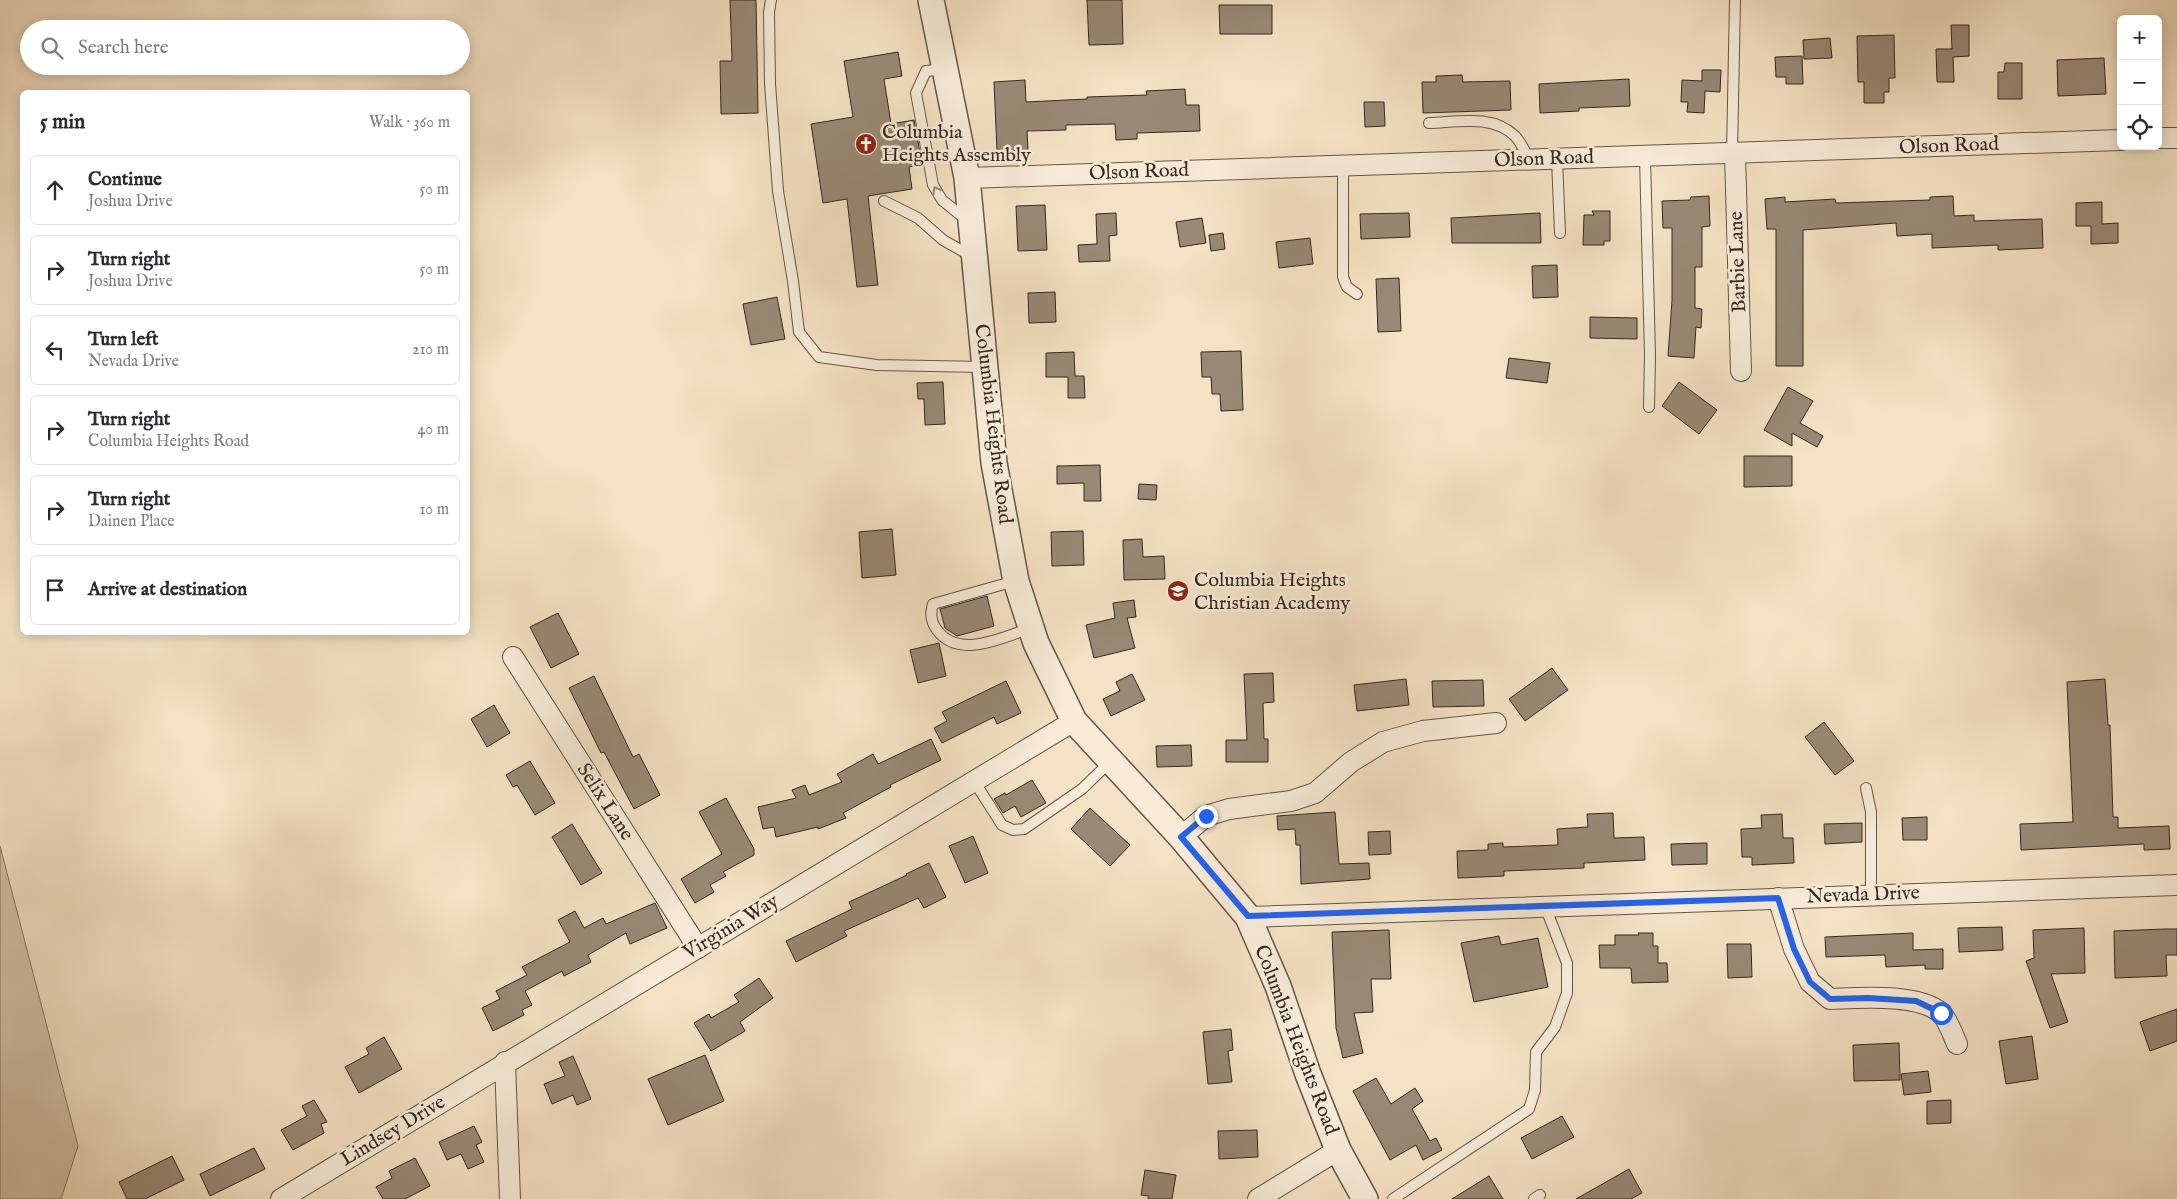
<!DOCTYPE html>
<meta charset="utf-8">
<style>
body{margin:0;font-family:"IM FELL English",serif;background:#f2f2f3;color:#2b2b33}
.controls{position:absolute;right:15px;top:15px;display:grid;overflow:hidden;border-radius:8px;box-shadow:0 2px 12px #0003}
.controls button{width:45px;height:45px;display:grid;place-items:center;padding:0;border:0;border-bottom:1px solid #e1e1e2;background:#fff;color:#2b2b33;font:25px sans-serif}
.stop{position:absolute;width:15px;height:15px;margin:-11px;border:4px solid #2563eb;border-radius:50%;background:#fff}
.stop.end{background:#2563eb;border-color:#fff;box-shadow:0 1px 5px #0008}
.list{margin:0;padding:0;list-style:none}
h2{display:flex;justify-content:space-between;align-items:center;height:65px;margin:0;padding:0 20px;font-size:21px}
h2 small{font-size:16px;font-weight:400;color:#7c7c81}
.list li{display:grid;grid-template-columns:32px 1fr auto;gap:15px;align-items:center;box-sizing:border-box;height:70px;margin:0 10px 10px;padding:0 10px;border:1px solid #e1e1e2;border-radius:8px}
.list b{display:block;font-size:19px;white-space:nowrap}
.list p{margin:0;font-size:16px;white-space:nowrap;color:#7c7c81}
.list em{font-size:16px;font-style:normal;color:#7c7c81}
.icon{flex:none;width:28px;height:28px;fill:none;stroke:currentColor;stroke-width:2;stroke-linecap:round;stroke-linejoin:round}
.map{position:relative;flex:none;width:2177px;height:1199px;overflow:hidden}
.search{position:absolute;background:#fff;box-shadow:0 2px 12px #0003;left:20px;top:20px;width:450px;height:55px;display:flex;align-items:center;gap:12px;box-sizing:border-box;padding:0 18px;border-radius:28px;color:#7c7c81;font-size:19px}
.panel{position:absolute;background:#fff;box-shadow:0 2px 12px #0003;left:20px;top:90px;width:450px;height:545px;border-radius:8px}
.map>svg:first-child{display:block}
.green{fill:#d4c2a8;stroke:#847564}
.building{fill:#998975;stroke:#352820}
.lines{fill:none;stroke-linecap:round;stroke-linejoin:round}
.service-casing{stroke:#655649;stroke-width:12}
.minor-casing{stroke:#655649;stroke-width:22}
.tertiary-casing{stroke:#655649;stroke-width:28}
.service{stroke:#f8ecd9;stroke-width:10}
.minor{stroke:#f8ecd9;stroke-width:20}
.tertiary{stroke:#f8ecd9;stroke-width:25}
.oneway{stroke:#968a7c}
.route{stroke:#2563eb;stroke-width:6}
.labels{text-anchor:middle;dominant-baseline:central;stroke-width:5;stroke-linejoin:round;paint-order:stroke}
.poi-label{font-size:20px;fill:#352820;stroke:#f8ecd9;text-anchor:start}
.street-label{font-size:20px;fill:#352820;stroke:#f8ecd9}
</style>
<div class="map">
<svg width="2177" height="1199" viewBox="0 0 2177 1199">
<rect width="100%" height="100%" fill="#f5e2c4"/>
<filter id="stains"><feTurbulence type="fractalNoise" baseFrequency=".004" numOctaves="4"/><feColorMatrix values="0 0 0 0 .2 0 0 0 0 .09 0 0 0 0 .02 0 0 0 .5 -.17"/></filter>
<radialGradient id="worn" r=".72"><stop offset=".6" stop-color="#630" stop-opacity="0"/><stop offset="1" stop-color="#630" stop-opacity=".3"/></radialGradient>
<polygon class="green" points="0,846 78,1146 61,1199 0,1199"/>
<g class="building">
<polygon points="730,0 756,0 758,113 721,114 720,61 732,61"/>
<polygon points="1087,0 1122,0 1123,44 1089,45"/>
<polygon points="1219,5 1272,5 1272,34 1220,34"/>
<polygon points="1951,25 1969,25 1969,56 1953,57 1954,82 1937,82 1936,49 1952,49"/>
<polygon points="1894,35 1895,78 1889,78 1889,92 1884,92 1884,103 1864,103 1864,82 1858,82 1857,36"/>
<polygon points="1830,38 1832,58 1804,59 1803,40"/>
<polygon points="898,52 902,76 884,79 891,124 914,120 922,164 909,167 912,189 868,196 878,285 857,287 847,199 823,203 811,124 853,117 844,61"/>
<polygon points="1802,56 1803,84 1786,84 1786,77 1776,77 1775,57"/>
<polygon points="2104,58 2106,94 2058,96 2057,60"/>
<polygon points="2005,63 2022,63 2022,99 1998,99 1998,72 2004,72"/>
<polygon points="1702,70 1721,70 1720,92 1705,91 1704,113 1687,112 1688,102 1681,102 1682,80 1702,81"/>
<polygon points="1462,75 1463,82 1510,81 1511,110 1423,113 1422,82 1436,82 1436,76"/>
<polygon points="1629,79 1630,106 1579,108 1579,111 1540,113 1539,84"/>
<polygon points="1025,80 1026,102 1087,99 1087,97 1147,95 1146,91 1185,89 1186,105 1199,105 1200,131 1137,133 1137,139 1116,140 1115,124 1066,125 1066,130 1027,131 1028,150 997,151 994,82"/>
<polygon points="1364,102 1384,102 1385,126 1365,127"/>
<polygon points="1709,196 1710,226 1702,227 1702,267 1695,267 1695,308 1702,309 1701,328 1696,327 1694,358 1668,356 1672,300 1672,228 1663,228 1662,201 1690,200 1691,197"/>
<polygon points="1953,196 1954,216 1974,215 1974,221 2042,219 2043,248 1998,250 1998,245 1932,248 1932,234 1897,236 1896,223 1803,230 1803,366 1776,366 1776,229 1767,229 1765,199 1785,197 1785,202 1835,199 1836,203 1930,200 1930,197"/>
<polygon points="2102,202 2102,224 2118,223 2118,243 2091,244 2091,226 2076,226 2076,203"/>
<polygon points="1045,205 1047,250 1018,251 1016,206"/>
<polygon points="1592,211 1610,211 1610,241 1604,241 1604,245 1583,245 1584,215 1594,215"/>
<polygon points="1116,213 1117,235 1109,236 1110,261 1079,262 1078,245 1097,244 1096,214"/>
<polygon points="1409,213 1410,237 1361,239 1360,214"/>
<polygon points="1540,213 1541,243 1452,243 1451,218"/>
<polygon points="1202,218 1206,243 1180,247 1176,222"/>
<polygon points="1223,233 1225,249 1211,251 1209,235"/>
<polygon points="1310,238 1313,264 1279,268 1276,242"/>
<polygon points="1557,265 1558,297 1533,298 1532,266"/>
<polygon points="1399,278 1401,331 1378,332 1376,279"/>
<polygon points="1055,292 1056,322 1029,323 1028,293"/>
<polygon points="777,297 785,339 751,345 743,304"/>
<polygon points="1590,317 1637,318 1637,339 1590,338"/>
<polygon points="1241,351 1243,410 1221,411 1220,394 1212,394 1211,377 1202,377 1201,352"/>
<polygon points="1074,352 1075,376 1084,376 1085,398 1068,398 1068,377 1046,377 1046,353"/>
<polygon points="1509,358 1550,363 1547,383 1506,378"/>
<polygon points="943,382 945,424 925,425 924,399 918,399 917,383"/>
<polygon points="1679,382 1717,410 1699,434 1662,406"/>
<polygon points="1788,387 1813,401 1800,423 1823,436 1817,447 1792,433 1792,446 1764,430"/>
<polygon points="1744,456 1792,456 1792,486 1744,487"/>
<polygon points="1100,465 1101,501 1084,501 1084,483 1057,484 1057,466"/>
<polygon points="1139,484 1157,485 1156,500 1138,499"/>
<polygon points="892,529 896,575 862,578 859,532"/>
<polygon points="1083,531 1084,565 1052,566 1051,532"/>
<polygon points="1142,539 1143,557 1164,556 1165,579 1124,580 1123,540"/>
<polygon points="987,596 994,626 957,636 945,628 940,609"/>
<polygon points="1134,600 1136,617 1127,618 1135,648 1094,658 1086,625 1115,618 1113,603"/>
<polygon points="558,613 579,654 551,668 530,627"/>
<polygon points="939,643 946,676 918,683 910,650"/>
<polygon points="1552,668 1568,690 1525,721 1509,699"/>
<polygon points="1273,673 1274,702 1263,703 1264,739 1268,739 1268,762 1226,762 1226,740 1247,740 1244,674"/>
<polygon points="1132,674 1145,700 1111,716 1103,699 1120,691 1116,682"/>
<polygon points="594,676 633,757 639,754 660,795 634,809 604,752 601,753 569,688"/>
<polygon points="1406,679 1409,705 1357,711 1354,685"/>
<polygon points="2105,679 2108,725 2110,725 2113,817 2118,817 2118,828 2169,826 2170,849 2144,850 2144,844 2021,850 2020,824 2073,822 2067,682"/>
<polygon points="1483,680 1484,706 1433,707 1432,681"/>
<polygon points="1006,681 1021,713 997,724 994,717 942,743 934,728 947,721 942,712"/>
<polygon points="494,705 510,733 487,747 471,719"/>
<polygon points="1824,722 1854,761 1835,775 1805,737"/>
<polygon points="931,739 941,760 890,785 891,787 843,813 846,818 818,829 818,827 776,837 774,827 763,829 758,807 796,798 792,790 805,785 809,795 842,782 837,774 873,754 878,764"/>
<polygon points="1191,745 1192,766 1157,767 1156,746"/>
<polygon points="530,761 555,803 535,815 517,785 513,787 506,775"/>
<polygon points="1032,780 1046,803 1021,817 1015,806 1003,813 994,799 1005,793 1006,795"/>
<polygon points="726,798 754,849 754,855 723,872 726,876 710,885 714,892 695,903 681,879 722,854 699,812"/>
<polygon points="1090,808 1130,845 1110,866 1071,829"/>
<polygon points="1335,812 1339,864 1369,863 1370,879 1301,884 1300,845 1296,845 1295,829 1278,830 1277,816"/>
<polygon points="1613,813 1614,838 1644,837 1645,860 1584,863 1584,868 1504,871 1504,876 1458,878 1457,851 1488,850 1488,844 1503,843 1503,847 1558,845 1557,829 1588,827 1587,814"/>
<polygon points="1782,814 1783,838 1793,838 1794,863 1752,865 1752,857 1742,857 1741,829 1762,828 1761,815"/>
<polygon points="1927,817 1927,840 1903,840 1902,818"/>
<polygon points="1862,823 1862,842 1825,844 1824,824"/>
<polygon points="572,824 602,873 581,885 552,837"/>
<polygon points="1390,831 1391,854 1369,855 1368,832"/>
<polygon points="973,836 988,873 965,883 949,846"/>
<polygon points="1707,843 1707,864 1672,865 1671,844"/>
<polygon points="929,863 946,897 924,908 918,898 844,931 847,936 796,962 786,941 852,909 849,902 907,875 906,874"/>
<polygon points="655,903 667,928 630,944 626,933 588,955 591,962 564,976 562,971 525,991 532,1005 522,1010 524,1015 493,1031 482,1008 500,999 496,991 527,975 522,967 570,942 558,920 575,911 584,928 603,918 606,924"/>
<polygon points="2002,927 2003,950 1959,952 1958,928"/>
<polygon points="2084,928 2085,973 2051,974 2068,1022 2050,1028 2026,961 2034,958 2033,930"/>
<polygon points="2165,929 2177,929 2177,955 2166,955 2167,976 2115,978 2114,931"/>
<polygon points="1389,930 1391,979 1371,979 1373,1012 1354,1013 1363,1053 1343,1058 1336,1028 1332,932"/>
<polygon points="1638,933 1653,933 1653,946 1658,946 1658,963 1667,963 1668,982 1632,983 1631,968 1600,968 1599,945 1615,945 1615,935 1639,935"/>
<polygon points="1913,933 1913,950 1943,949 1943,969 1925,969 1925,965 1886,967 1885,955 1826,957 1825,937"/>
<polygon points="1499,936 1501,945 1538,938 1548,987 1474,1002 1461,943"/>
<polygon points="1727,944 1751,944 1752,977 1728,978"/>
<polygon points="759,978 773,998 740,1022 745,1031 711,1051 694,1023 709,1014 711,1018 739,1002 734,995"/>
<polygon points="2177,1009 2177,1041 2150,1051 2140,1022"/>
<polygon points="1231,1029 1233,1050 1228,1051 1232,1082 1208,1084 1203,1032"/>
<polygon points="2032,1036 2038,1079 2006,1084 1999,1041"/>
<polygon points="384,1037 402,1069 359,1093 345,1067 369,1054 366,1048"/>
<polygon points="1899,1043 1900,1080 1854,1081 1853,1045"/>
<polygon points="705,1055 724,1101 668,1125 648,1079"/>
<polygon points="573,1056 591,1099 577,1105 573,1095 552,1104 544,1084 565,1076 559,1062"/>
<polygon points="1928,1071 1931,1092 1904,1095 1901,1074"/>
<polygon points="1376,1078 1391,1104 1415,1088 1423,1101 1412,1109 1430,1141 1436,1138 1442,1150 1423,1160 1416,1145 1390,1160 1353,1091"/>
<polygon points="314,1100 327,1122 321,1124 324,1133 293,1150 281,1130 307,1116 302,1106"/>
<polygon points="1951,1100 1951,1123 1927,1124 1927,1101"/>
<polygon points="1562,1116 1574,1137 1532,1159 1521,1138"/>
<polygon points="474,1126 482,1142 476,1145 484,1162 468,1169 461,1154 447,1160 439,1142"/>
<polygon points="1257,1130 1258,1157 1219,1159 1218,1131"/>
<polygon points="254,1148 265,1169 210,1196 200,1174"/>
<polygon points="172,1156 184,1180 145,1199 127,1199 119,1182"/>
<polygon points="415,1158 430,1186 405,1199 383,1199 376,1187 392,1178 389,1171"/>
<polygon points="1629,1169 1642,1193 1631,1199 1576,1199"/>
<polygon points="1145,1170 1176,1175 1172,1199 1148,1199 1149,1196 1141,1195"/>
<polygon points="1489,1176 1503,1199 1452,1199"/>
</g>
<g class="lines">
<g class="service-casing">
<g id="service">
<polyline points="771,0 769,12 770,84 778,191 793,281 799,332 819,357 877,365 984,367"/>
<polyline points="945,69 926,71 916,93 933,185 942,200 968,221"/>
<path d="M1429,123C1458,122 1492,114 1515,136C1521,142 1525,152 1529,159"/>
<polyline points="1732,153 1735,0"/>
<polyline points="1645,156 1650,356 1649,407"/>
<polyline points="1557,159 1560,233"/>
<polyline points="1343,165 1343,277 1347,287 1357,294"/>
<polyline points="884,201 918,218 943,240 973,257"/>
<path d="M1015,581L933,604C930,613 931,622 937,630C959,660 1003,637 1031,628"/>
<polyline points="974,781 1002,825 1013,830 1024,829 1082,789 1111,761"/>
<polyline points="1866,788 1871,812 1871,895"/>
<polyline points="1393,1199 1529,1109 1535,1090 1536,1052 1555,1027 1567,993 1567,963 1545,906"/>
<polyline points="1534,1199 1540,1195"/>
</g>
</g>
<g class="minor-casing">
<g id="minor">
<polyline points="2158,138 2177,138"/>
<polyline points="1735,153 1741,371"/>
<polyline points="967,178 2121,140"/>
<polyline points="513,657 698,948"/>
<polyline points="1181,837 1206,816 1229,809 1291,801 1315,793 1351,762 1383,742 1423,731 1496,723"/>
<path d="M1778,898L1794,949L1810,982L1830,999C1859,998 1918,993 1941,1013C1948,1020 1953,1035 1957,1044"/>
<polyline points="1248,917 2177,885"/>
<polyline points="505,1062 510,1199"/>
<polyline points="281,1199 1074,721"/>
<polyline points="1258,1199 1338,1150"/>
</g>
</g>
<g class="tertiary-casing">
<polyline id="tertiary" points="931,0 967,178 994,463 1016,581 1036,643 1074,721 1181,837 1248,917 1278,986 1308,1074 1338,1150 1365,1199"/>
</g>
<use href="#service" class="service"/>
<use href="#minor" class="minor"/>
<use href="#tertiary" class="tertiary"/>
</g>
<defs><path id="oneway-chevron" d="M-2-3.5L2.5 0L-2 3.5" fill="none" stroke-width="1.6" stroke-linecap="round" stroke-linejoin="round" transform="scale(1.25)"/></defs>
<use class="oneway" href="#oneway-chevron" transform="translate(936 190) rotate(-120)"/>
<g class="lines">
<polyline class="route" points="1206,816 1181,837 1248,916 1778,898 1794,949 1810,982 1830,999 1868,998 1916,1001 1941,1013"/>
</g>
<defs>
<g id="church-disc" transform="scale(1.125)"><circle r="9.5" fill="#8f2418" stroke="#f8ecd9"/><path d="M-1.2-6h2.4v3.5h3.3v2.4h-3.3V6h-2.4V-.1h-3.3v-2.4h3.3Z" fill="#fff"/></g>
<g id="school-disc" transform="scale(1.125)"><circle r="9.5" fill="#8f2418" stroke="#f8ecd9"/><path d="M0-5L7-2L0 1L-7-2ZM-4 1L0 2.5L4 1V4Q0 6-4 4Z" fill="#fff"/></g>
</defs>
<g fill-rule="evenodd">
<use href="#church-disc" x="866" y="144"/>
<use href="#school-disc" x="1178" y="591"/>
</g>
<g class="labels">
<g class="poi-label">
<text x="882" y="132">Columbia<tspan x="882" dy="23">Heights Assembly</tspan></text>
<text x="1194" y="580">Columbia Heights<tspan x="1194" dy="23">Christian Academy</tspan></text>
</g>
<g class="street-label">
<text transform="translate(1949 146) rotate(-2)">Olson Road</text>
<text transform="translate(1544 159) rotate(-2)">Olson Road</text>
<text transform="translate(1139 172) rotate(-2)">Olson Road</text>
<text transform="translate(1738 262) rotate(-92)">Barbie Lane</text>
<text transform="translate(993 424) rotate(83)">Columbia Heights Road</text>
<text transform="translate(605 802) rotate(57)">Selix Lane</text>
<text transform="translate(1863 895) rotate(-2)">Nevada Drive</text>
<text transform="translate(731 927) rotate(-31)">Virginia Way</text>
<text transform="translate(1296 1040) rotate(69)">Columbia Heights Road</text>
<text transform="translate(393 1131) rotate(-31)">Lindsey Drive</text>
</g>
</g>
<rect width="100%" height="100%" filter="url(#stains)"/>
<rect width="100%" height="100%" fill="url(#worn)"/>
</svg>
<div class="controls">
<button>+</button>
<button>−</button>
<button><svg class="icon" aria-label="locate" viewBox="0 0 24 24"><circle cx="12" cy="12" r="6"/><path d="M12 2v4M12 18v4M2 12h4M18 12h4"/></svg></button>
</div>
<div class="stop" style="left:1941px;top:1013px"></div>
<div class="stop end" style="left:1206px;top:816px"></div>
<div class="search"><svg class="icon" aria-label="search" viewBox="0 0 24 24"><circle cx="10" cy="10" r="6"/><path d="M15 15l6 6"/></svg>Search here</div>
<section class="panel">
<h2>5 min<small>Walk · 360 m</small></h2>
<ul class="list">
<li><svg class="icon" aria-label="ahead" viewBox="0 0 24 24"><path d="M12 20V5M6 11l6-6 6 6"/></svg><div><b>Continue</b><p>Joshua Drive</p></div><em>50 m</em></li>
<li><svg class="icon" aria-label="right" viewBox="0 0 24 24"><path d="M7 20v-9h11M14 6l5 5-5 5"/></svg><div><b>Turn right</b><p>Joshua Drive</p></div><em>50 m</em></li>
<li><svg class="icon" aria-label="left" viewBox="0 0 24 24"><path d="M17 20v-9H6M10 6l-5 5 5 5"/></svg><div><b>Turn left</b><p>Nevada Drive</p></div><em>210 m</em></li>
<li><svg class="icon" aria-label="right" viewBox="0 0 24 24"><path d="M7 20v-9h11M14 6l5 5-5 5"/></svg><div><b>Turn right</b><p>Columbia Heights Road</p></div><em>40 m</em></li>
<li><svg class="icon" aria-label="right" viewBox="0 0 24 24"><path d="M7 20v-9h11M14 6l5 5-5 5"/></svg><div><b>Turn right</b><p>Dainen Place</p></div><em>10 m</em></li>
<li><svg class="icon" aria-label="arrive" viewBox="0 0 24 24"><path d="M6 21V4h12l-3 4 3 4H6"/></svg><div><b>Arrive at destination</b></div></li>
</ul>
</section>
</div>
